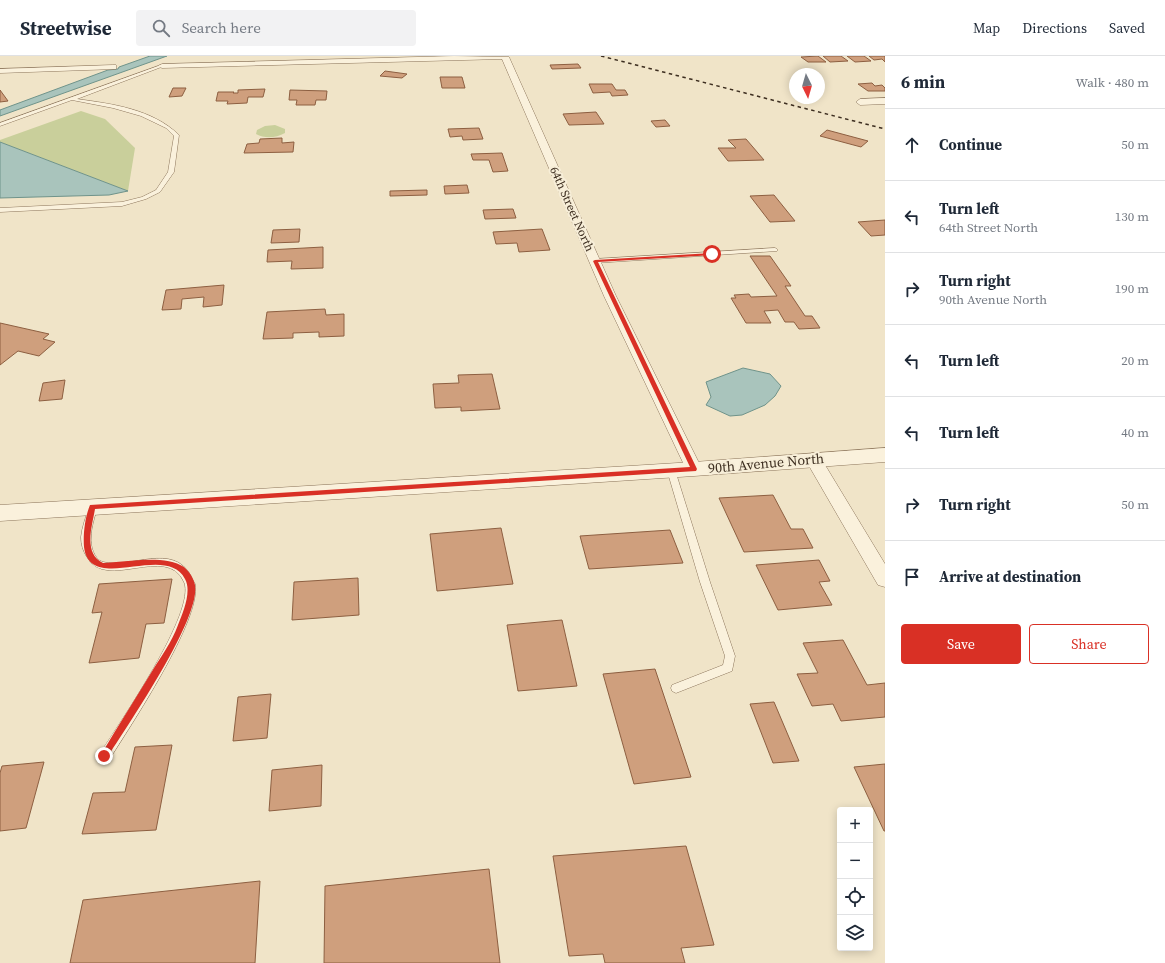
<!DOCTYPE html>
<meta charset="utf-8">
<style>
body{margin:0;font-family:"Source Serif 4",serif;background:#f2f2f3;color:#1f2937}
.controls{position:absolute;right:12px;bottom:12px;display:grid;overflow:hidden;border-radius:4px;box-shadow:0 2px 10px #0003}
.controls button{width:36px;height:36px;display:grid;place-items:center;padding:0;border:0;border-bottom:1px solid #e0e1e3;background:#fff;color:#1f2937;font:20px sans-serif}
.compass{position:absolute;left:789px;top:12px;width:36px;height:36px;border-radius:50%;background:#fff;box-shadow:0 2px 10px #0003;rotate:175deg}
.stop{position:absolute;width:12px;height:12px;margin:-9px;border:3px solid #d93025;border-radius:50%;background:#fff}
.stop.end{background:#d93025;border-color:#fff;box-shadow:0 1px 4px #0008}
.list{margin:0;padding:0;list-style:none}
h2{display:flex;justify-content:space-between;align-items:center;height:52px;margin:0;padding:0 16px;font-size:17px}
h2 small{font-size:13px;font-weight:400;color:#747a83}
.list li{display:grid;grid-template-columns:26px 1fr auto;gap:12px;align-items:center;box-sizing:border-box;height:72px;padding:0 16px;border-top:1px solid #e0e1e3}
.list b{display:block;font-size:15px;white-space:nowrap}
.list p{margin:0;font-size:13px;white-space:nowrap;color:#747a83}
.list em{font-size:13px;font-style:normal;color:#747a83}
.actions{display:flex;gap:8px;padding:12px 16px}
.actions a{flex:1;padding:9px 0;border:1px solid #d93025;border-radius:4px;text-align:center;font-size:14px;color:#d93025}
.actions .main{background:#d93025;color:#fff}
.icon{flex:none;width:22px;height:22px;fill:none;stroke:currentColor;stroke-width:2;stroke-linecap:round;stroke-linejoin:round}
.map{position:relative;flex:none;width:885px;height:907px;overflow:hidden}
header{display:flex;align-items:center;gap:24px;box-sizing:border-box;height:56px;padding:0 20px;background:#fff;border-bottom:1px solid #e0e1e3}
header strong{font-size:19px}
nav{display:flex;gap:22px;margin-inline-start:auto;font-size:14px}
.search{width:280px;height:36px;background:#f2f2f3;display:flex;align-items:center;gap:10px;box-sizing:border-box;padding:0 14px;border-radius:4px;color:#747a83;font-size:15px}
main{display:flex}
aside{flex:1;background:#fff}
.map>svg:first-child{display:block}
.green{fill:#c9cf9b}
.water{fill:#a9c4bc;stroke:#6f938a}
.building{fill:#cf9f7d;stroke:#8d5f41}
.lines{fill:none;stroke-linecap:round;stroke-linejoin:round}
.service-casing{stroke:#8d765c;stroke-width:1}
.minor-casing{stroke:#8d765c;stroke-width:1}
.tertiary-casing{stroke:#8d765c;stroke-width:1}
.service{fill:#faf1dc;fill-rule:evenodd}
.minor{fill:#faf1dc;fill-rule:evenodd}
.tertiary{fill:#faf1dc;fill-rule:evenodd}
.rail{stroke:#3d2e20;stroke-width:1.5;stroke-dasharray:3.5 3.5;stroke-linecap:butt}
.route{fill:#d93025}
.labels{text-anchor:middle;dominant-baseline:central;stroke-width:4;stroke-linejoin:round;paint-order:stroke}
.far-street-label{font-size:12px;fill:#3d2e20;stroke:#f7eed8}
.street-label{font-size:14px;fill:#3d2e20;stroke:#f7eed8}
</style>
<header>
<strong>Streetwise</strong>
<div class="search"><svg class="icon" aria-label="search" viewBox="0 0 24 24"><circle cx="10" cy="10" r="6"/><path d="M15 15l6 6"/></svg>Search here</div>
<nav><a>Map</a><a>Directions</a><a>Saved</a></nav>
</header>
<main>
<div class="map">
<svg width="885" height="907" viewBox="0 0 885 907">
<rect width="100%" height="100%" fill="#f0e4c8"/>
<g class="green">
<polygon points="81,55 105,63 135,92 128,135 0,86 0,84"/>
<path d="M275,69L285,73V77C276,82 265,83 256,78L257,74L265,70Z"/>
</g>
<g class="water">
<polygon points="150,0 167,0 0,60 0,54 108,14 118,13 119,11"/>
<polygon points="0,86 128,135 109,139 0,142"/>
<polygon points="743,312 770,318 781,330 775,340 765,349 742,359 730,360 706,349 711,341 706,326"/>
</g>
<g class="building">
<polygon points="818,0 826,6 808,6 801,1"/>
<polygon points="823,0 841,0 848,5 830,6"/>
<polygon points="847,0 864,0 871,5 855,6"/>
<polygon points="869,0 885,0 885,6 882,3 874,4"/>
<polygon points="578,8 581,12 552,13 550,9"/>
<polygon points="385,15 407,18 402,22 380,20"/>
<polygon points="440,21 462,21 465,32 442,32"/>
<polygon points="872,27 875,30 882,29 885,32 885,35 868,35 858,28"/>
<polygon points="589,28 612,28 616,34 625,34 628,39 612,40 610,36 593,37"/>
<polygon points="173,32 186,32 182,40 169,41"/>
<polygon points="265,33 263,41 248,41 247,47 227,48 228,45 216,45 218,36 234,36 233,37 238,37 238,34"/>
<polygon points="0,34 8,45 0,46"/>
<polygon points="290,34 327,35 326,44 316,44 315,49 296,49 297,44 289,44"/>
<polygon points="596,56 604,68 569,69 563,58"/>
<polygon points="665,64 670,70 656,71 651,65"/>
<polygon points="479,72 483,83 463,84 462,80 450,81 448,73"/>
<polygon points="827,74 868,85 861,91 820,80"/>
<polygon points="282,82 282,87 294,86 293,96 244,97 247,88 259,87 260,83"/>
<polygon points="746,83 764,104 728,105 718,92 736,92 728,84"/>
<polygon points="502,97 508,115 493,116 489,104 473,104 471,98"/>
<polygon points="467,129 469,137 445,138 444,130"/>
<polygon points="427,134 427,139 390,140 390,135"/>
<polygon points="774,139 795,165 770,166 750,140"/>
<polygon points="513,153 516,162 485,163 483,154"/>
<polygon points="885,164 885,179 871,180 858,166"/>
<polygon points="300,173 299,186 271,187 273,174"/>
<polygon points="542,173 550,194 519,196 517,187 496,188 493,176"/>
<polygon points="323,191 323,212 291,213 292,205 267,206 268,194"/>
<polygon points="750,200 770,200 791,230 785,230 805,260 812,260 820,272 799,273 794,266 785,266 778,254 764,255 771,267 746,267 731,242 736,242 734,239 749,238 751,241 777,240"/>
<polygon points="224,229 222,249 203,251 204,241 182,243 181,253 162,254 166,234"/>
<polygon points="325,253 326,259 344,258 344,280 319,281 319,276 293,277 293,282 263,283 267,256"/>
<polygon points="0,267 49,278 43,283 55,286 39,300 18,295 0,309"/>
<polygon points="492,318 500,353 461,355 461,351 435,352 433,328 459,327 458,319"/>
<polygon points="65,324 62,343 39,345 43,327"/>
<polygon points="773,439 791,473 803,473 813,492 744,496 719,442"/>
<polygon points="501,472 513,528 437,535 430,478"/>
<polygon points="670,474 683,507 589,513 580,480"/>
<polygon points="819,504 830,525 819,526 832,549 778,554 756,509"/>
<polygon points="358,522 359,559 292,564 294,526"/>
<polygon points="172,523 164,567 146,568 139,602 89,607 102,556 92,557 99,528"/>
<polygon points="562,564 577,630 518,635 507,569"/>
<polygon points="843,584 867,629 885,627 885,661 841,665 833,648 812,650 797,618 818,617 803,587"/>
<polygon points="655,613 691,721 634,728 603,618"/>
<polygon points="271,638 267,682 233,685 238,641"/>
<polygon points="774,646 799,705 773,707 750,648"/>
<polygon points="172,689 156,774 82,778 93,737 125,736 135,691"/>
<polygon points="44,706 26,772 0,775 0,717 2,710"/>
<polygon points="885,708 885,775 884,775 854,711"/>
<polygon points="322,709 321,750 269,755 272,714"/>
<polygon points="686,790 714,889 681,892 685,907 605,907 603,898 569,900 553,800"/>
<polygon points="489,813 500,907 324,907 325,830"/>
<polygon points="260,825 255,907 70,907 83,844"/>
</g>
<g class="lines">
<g class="service-casing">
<g id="service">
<path d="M161,9L164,10L77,43C113,48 152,53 179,79L174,116L160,136L146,143L122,150L0,156V152L122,146L142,141L156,134L168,116L174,80L166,72L141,60L113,52L72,44L0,70V67Z"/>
<polygon points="775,192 777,193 777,195 595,207 592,205 595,203"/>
<polygon points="671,411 675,414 710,526 735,600 732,615 676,637 672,635 671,632 672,629 723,609 725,600 700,526 667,414"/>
<path d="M93,448L97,451C95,461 91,471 91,481C90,489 94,504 103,506C131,513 173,486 191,520C192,523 194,526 195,528C202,563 129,672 109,704L105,706L101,704L99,700L101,696C119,668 197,555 184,526C167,487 106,536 87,501C83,495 81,488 81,481C82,471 86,461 89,451Z"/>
</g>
</g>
<g class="minor-casing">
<g id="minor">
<polygon points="454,0 509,1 616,240 702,413 700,417 694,419 688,417 686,413 604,240 502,3 162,12 158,10 162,8"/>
<polygon points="113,9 116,9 116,13 0,17 0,13"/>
<polygon points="885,42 885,48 860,49 856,46 860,43"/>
<polygon points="813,397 819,399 885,508 885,531 878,529 805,403 807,399"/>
</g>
</g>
<g class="tertiary-casing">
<polygon id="tertiary" points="885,392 885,406 694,420 0,465 0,449 694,406"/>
</g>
<use href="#service" class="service"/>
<use href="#minor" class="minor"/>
<use href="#tertiary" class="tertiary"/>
<polyline class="rail" points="601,0 885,73"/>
</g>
<path class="route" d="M712,197L714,199L598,206L697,413L696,415L95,453C92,471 83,497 103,507C125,506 165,498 184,511C189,515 194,523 195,529C201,563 127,670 107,702H102L100,700L102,697C118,670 135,643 151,617C160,602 172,586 178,569C183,557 192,535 185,523C166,486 90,539 84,491C83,478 85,461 90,449L690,411L593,205L595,204Z"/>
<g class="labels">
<g class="far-street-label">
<text transform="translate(572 153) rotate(66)">64th Street North</text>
</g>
<g class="street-label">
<text transform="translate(766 407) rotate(-5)">90th Avenue North</text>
</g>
</g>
</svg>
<div class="controls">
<button>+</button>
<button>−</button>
<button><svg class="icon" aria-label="locate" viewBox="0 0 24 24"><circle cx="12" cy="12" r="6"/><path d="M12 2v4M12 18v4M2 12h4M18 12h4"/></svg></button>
<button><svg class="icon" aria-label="layers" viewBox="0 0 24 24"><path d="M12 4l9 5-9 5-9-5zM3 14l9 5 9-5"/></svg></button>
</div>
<svg class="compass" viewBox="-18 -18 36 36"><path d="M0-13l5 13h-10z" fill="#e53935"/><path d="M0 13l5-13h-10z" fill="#747a83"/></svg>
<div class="stop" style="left:712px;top:198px"></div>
<div class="stop end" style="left:104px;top:700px"></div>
</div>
<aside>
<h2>6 min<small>Walk · 480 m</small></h2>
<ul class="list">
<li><svg class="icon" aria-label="ahead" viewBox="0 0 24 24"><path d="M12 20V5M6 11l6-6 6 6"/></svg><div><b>Continue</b></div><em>50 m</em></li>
<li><svg class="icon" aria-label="left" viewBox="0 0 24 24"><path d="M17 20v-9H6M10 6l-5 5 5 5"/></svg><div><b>Turn left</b><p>64th Street North</p></div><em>130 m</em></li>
<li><svg class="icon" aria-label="right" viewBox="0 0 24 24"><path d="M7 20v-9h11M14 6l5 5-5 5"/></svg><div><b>Turn right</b><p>90th Avenue North</p></div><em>190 m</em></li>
<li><svg class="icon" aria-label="left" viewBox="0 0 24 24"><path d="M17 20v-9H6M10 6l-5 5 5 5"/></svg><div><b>Turn left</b></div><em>20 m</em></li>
<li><svg class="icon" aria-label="left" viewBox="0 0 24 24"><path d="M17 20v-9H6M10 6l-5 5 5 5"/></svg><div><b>Turn left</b></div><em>40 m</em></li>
<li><svg class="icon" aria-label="right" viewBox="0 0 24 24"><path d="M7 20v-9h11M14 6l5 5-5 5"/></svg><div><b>Turn right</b></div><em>50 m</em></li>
<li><svg class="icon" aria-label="arrive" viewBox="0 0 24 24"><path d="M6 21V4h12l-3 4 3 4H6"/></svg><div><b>Arrive at destination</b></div></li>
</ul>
<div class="actions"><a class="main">Save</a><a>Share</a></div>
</aside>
</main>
